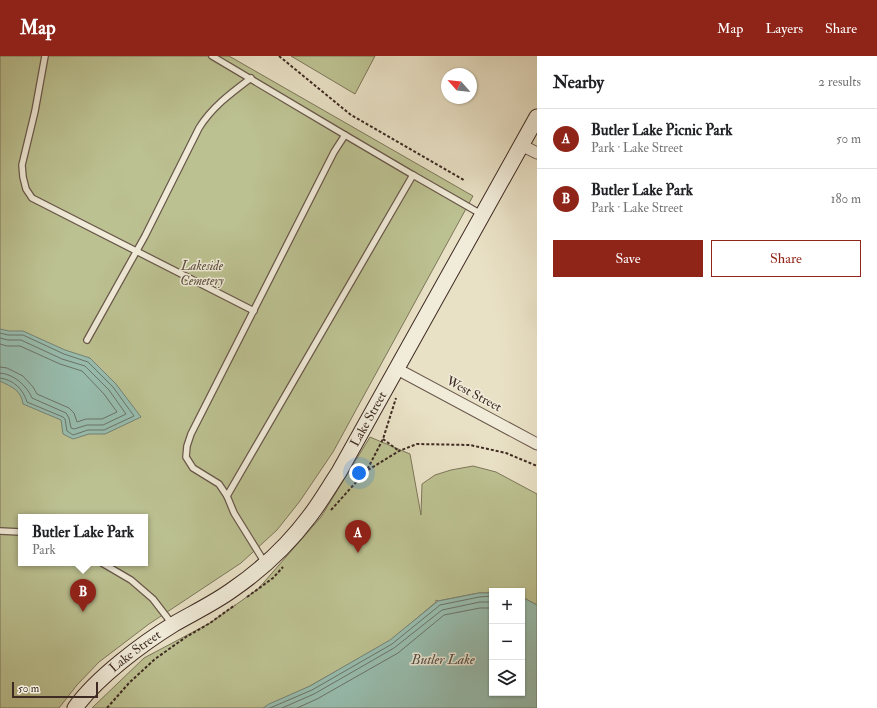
<!DOCTYPE html>
<meta charset="utf-8">
<style>
body{margin:0;font-family:"IM FELL Double Pica",serif;background:#f2f2f2;color:#202124}
.controls{position:absolute;right:12px;bottom:12px;display:grid;overflow:hidden;border-radius:0px;box-shadow:0 1px 3px #0004}
.controls button{width:36px;height:36px;display:grid;place-items:center;padding:0;border:0;border-bottom:1px solid #e0e0e0;background:#fff;color:#202124;font:20px sans-serif}
.compass{position:absolute;left:441px;top:12px;width:36px;height:36px;border-radius:50%;background:#fff;box-shadow:0 1px 3px #0004;rotate:297deg}
.scale{position:absolute;left:12px;bottom:10px;width:86px;box-sizing:border-box;padding-left:4px;border:2px solid #3e2a22;border-top:0;font-size:11px;line-height:14px;white-space:nowrap;color:#3e2a22;-webkit-text-stroke:3px #f1ecda;paint-order:stroke}
.you{position:absolute;left:359px;top:417px;width:14px;height:14px;margin:-10px;border:3px solid #fff;border-radius:50%;background:#1a73e8;box-shadow:0 0 0 6px #1a73e833}
.badge{display:grid;place-items:center;width:26px;height:26px;border-radius:50%;background:#8f2418;color:#fff;font-size:13px;font-weight:700}
.pin{position:absolute;translate:-50% -33px;filter:drop-shadow(0 1px 2px #0008)}
.pin::after{content:'';position:absolute;top:21px;width:14px;height:12px;background:inherit;clip-path:polygon(0 0,100% 0,50% 100%)}
.popup{position:absolute;left:18px;top:458px;width:130px;height:52px;box-sizing:border-box;display:grid;place-content:center;border-radius:0px;background:#fff;filter:drop-shadow(0 1px 3px #0005);font-size:13px;white-space:nowrap;color:#757577}
.popup b{font-size:15px;color:#202124}
.popup::after{content:'';position:absolute;left:50%;top:100%;margin-left:-8px;border:8px solid transparent;border-top-color:#fff}
.list{margin:0;padding:0;list-style:none}
h2{display:flex;justify-content:space-between;align-items:center;height:52px;margin:0;padding:0 16px;font-size:17px}
h2 small{font-size:13px;font-weight:400;color:#757577}
.list li{display:grid;grid-template-columns:26px 1fr auto;gap:12px;align-items:center;box-sizing:border-box;height:60px;padding:0 16px;border-top:1px solid #e0e0e0}
.list b{display:block;font-size:15px;white-space:nowrap}
.list p{margin:0;font-size:13px;white-space:nowrap;color:#757577}
.list em{font-size:13px;font-style:normal;color:#757577}
.actions{display:flex;gap:8px;padding:12px 16px}
.actions a{flex:1;padding:9px 0;border:1px solid #8f2418;border-radius:0px;text-align:center;font-size:14px;color:#8f2418}
.actions .main{background:#8f2418;color:#fff}
.icon{flex:none;width:22px;height:22px;fill:none;stroke:currentColor;stroke-width:2;stroke-linecap:round;stroke-linejoin:round}
.map{position:relative;flex:none;width:537px;height:652px;overflow:hidden}
header{display:flex;align-items:center;gap:24px;box-sizing:border-box;height:56px;padding:0 20px;background:#8f2418;color:#fff}
header strong{font-size:19px}
nav{display:flex;gap:22px;margin-inline-start:auto;font-size:14px}
main{display:flex}
aside{flex:1;background:#fff}
.map>svg:first-child{display:block}
.green{fill:#bcc191;stroke:#7d765a;fill-rule:evenodd}
.water{fill:#98beb0;stroke:#748377}
.lines{fill:none;stroke-linecap:round;stroke-linejoin:round}
.shore{stroke:#6b7469;stroke-width:1}
.lane-casing{stroke:#69584b;stroke-width:8}
.street-casing{stroke:#69584b;stroke-width:13}
.secondary-casing{stroke:#3e2a22;stroke-width:17}
.path{stroke:#3e2a22;stroke-width:2;stroke-dasharray:3 2;stroke-linecap:butt}
.lane{stroke:#f1ecda;stroke-width:5.5}
.street{stroke:#f1ecda;stroke-width:11}
.secondary{stroke:#f1ecda;stroke-width:15}
.labels{text-anchor:middle;dominant-baseline:central;stroke-width:3;stroke-linejoin:round;paint-order:stroke}
.park-label{font-size:13px;font-style:italic;fill:#5e503e;stroke:#f1ecda}
.street-label{font-size:13px;fill:#3e2a22;stroke:#f1ecda}
.water-label{font-size:14px;font-style:italic;fill:#544f46;stroke:#f1ecda}
</style>
<header>
<strong>Map</strong>
<nav><a>Map</a><a>Layers</a><a>Share</a></nav>
</header>
<main>
<div class="map">
<svg width="537" height="652" viewBox="0 0 537 652">
<rect width="100%" height="100%" fill="#e9e1c6"/>
<filter id="stains"><feTurbulence type="fractalNoise" baseFrequency=".005" numOctaves="4"/><feColorMatrix values="0 0 0 0 .2 0 0 0 0 .09 0 0 0 0 .02 0 0 0 .5 -.17"/></filter>
<radialGradient id="worn" r=".72"><stop offset=".6" stop-color="#630" stop-opacity="0"/><stop offset="1" stop-color="#630" stop-opacity=".3"/></radialGradient>
<g class="green">
<path d="M0,0H229L473,140L333,396L300,445L277,474L241,507L149,568L99,606L77,629L59,652H0ZM21,461H145V507H21Z"/>
<polygon points="291,0 375,0 355,38"/>
<polygon points="370,381 410,398 421,459 422,428 435,419 451,414 473,410 496,416 537,438 537,549 522,541 522,535 492,535 492,537 479,537 438,545 436,544 436,546 390,585 310,630 266,652 92,652 144,602 210,567 258,533 321,461"/>
</g>
<g class="water">
<path d="M0,273L9,275H23L65,294L90,302L116,328L141,361L105,378H89L73,383L63,378L61,364L23,348C21,334 12,331 0,325Z"/>
<polygon points="479,537 492,537 492,637 522,637 522,541 537,549 537,652 263,652 269,648 310,630 390,584 438,545"/>
</g>
<g class="lines">
<g class="shore">
<path d="M0,277L8,279H23L64,298L88,306L113,331L134,360L104,374H88L73,379L67,375L65,363L63,361L27,346C23,333 14,324 0,322"/>
<path d="M0,282L8,284H21L62,303L85,310L109,334L126,358L103,369H87L74,373L71,372L69,362L66,357L32,342C27,330 14,318 0,317"/>
<polyline points="0,288 7,290 20,290 60,308 82,315 104,338 117,356 102,363 86,363 77,366 74,357 69,352 37,338 33,331 23,320 7,312 0,311"/>
<polyline points="270,652 312,634 392,588 440,549 479,541 492,540"/>
<polyline points="282,652 314,638 394,592 442,554 480,546 492,546"/>
<polyline points="297,652 317,643 398,597 444,559 480,552 492,552"/>
</g>
<g class="lane-casing">
<g id="lane">
<polyline points="45,0 35,55 22,109 23,121 26,133 32,142 254,255"/>
<polyline points="212,0 345,79"/>
<path d="M87,284L145,180L199,72C212,51 231,37 251,22"/>
<polyline points="227,440 219,428 193,412 186,401 187,390 191,378 334,96 345,79 413,119"/>
<polyline points="0,475 21,476"/>
<polyline points="102,507 131,524 153,543 173,569"/>
<polyline points="265,507 234,457 227,440 413,119 481,158"/>
</g>
</g>
<g class="street-casing">
<g id="street">
<polyline points="521,89 537,97"/>
<polyline points="397,313 537,388"/>
</g>
</g>
<g class="secondary-casing">
<g id="secondary">
<path id="s1" d="M75,652C96,622 143,587 174,568C193,557 214,547 232,534C261,514 288,489 309,461C320,447 329,431 339,416L537,61"/>
</g>
</g>
<g class="path">
<polyline points="279,0 351,59 464,124"/>
<polyline points="383,383 399,395"/>
<polyline points="368,414 399,395 417,388 470,389 506,397 537,410"/>
<polyline points="331,454 367,414 383,383 396,342"/>
<polyline points="247,541 273,522 283,511"/>
<polyline points="107,652 129,627 155,603 186,581 210,567 235,549"/>
</g>
<use href="#lane" class="lane"/>
<use href="#street" class="street"/>
<use href="#secondary" class="secondary"/>
</g>
<g class="labels">
<g class="park-label">
<text x="202" y="210">Lakeside<tspan x="202" dy="15">Cemetery</tspan></text>
</g>
<g class="street-label">
<text transform="translate(474 338) rotate(28)">West Street</text>
<text stroke="none"><textPath href="#s1" startOffset="419">Lake Street</textPath></text>
<text stroke="none"><textPath href="#s1" startOffset="83">Lake Street</textPath></text>
</g>
<g class="water-label">
<text x="443" y="603">Butler Lake</text>
</g>
</g>
<rect width="100%" height="100%" filter="url(#stains)"/>
<rect width="100%" height="100%" fill="url(#worn)"/>
</svg>
<div class="controls">
<button>+</button>
<button>−</button>
<button><svg class="icon" aria-label="layers" viewBox="0 0 24 24"><path d="M12 4l9 5-9 5-9-5zM3 14l9 5 9-5"/></svg></button>
</div>
<svg class="compass" viewBox="-18 -18 36 36"><path d="M0-13l5 13h-10z" fill="#e53935"/><path d="M0 13l5-13h-10z" fill="#757577"/></svg>
<div class="scale">50 m</div>
<div class="you"></div>
<div class="pin badge" style="left:358px;top:497px">A</div>
<div class="pin badge" style="left:83px;top:556px">B</div>
<div class="popup"><b>Butler Lake Park</b>Park</div>
</div>
<aside>
<h2>Nearby<small>2 results</small></h2>
<ul class="list">
<li><span class="badge">A</span><div><b>Butler Lake Picnic Park</b><p>Park · Lake Street</p></div><em>50 m</em></li>
<li><span class="badge">B</span><div><b>Butler Lake Park</b><p>Park · Lake Street</p></div><em>180 m</em></li>
</ul>
<div class="actions"><a class="main">Save</a><a>Share</a></div>
</aside>
</main>
